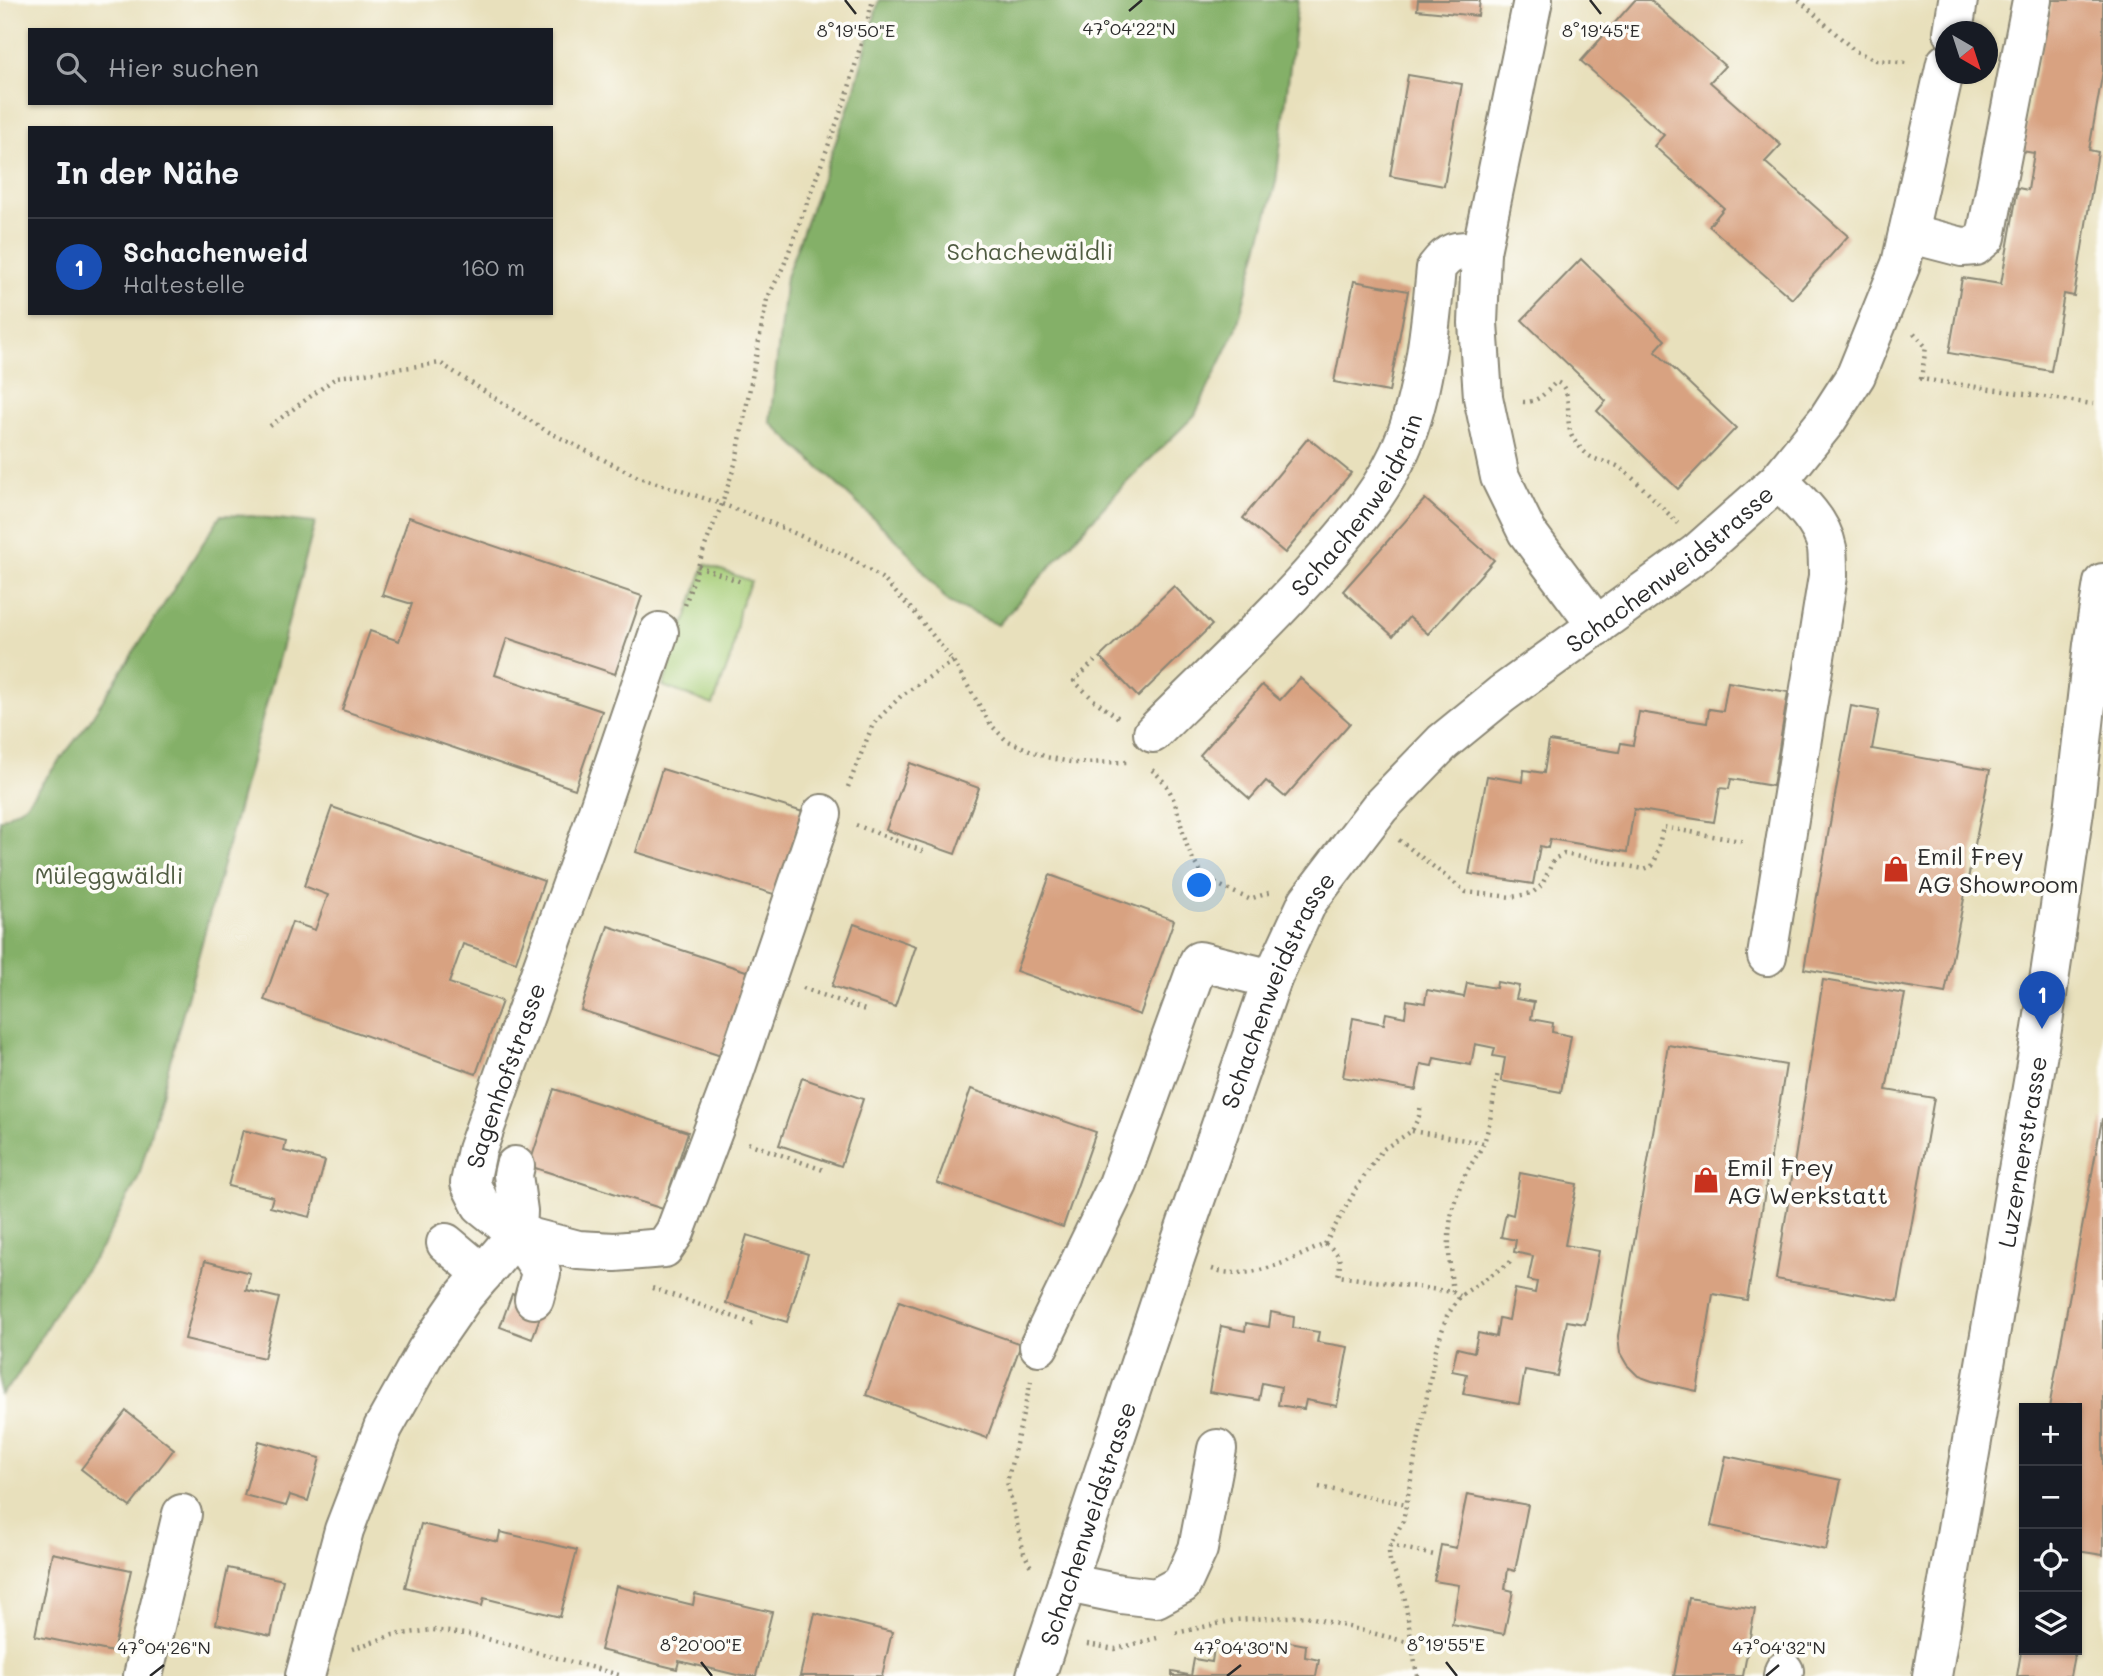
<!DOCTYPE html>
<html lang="de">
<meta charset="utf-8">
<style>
body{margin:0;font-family:Mali,sans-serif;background:#20242c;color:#f1f3f6}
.controls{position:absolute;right:21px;bottom:21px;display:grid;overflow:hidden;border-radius:0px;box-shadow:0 2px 5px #0004}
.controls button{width:63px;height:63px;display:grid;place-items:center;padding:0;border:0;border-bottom:2px solid #363941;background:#171b24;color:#f1f3f6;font:35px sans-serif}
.compass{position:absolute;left:1935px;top:21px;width:63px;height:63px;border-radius:50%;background:#171b24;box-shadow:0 2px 5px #0004;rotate:141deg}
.you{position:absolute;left:1200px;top:886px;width:24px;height:24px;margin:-18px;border:5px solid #fff;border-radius:50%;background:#1a73e8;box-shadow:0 0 0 10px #1a73e833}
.badge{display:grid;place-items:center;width:46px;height:46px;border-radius:50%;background:#db2777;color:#fff;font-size:23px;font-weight:700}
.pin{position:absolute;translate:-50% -58px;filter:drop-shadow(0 2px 4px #0008)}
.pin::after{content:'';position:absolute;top:37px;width:24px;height:21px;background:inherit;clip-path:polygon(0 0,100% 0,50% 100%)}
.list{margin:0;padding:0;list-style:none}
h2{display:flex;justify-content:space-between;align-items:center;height:91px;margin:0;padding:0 28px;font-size:30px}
h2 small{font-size:23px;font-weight:400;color:#9ea1a6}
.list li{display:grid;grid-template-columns:46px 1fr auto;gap:21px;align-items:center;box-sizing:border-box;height:98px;padding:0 28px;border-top:2px solid #363941}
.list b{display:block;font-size:26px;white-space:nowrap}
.list p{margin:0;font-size:23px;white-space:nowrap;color:#9ea1a6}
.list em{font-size:23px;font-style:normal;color:#9ea1a6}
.icon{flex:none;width:38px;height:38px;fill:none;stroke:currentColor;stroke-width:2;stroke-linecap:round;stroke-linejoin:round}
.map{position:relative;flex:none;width:2103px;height:1676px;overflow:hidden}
.search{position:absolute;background:#171b24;box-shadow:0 2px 5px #0004;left:28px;top:28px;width:525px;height:77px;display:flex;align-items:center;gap:18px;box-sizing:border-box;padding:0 24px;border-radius:0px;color:#9ea1a6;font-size:26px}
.panel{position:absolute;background:#171b24;box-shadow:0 2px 5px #0004;left:28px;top:126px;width:525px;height:189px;border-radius:0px}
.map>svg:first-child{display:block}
.green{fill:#a6cd77;stroke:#687c51;stroke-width:2}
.forest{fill:#84b068;stroke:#586e4a;stroke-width:2}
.building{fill:#d8a281}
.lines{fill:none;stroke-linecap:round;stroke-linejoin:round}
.minor-casing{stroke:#8a8674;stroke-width:42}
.major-casing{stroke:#8a8674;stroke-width:42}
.path{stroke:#8a8674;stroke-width:4.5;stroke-dasharray:2 5;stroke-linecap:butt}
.minor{stroke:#fff;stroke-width:38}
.major{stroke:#fff;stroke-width:38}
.ticks{fill:none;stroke:#2b2b2b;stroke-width:2.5}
.labels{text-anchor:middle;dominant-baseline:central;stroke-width:7;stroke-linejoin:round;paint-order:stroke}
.park-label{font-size:24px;fill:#505c42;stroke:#fdfcf7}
.street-label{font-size:24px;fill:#2b2b2b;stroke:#fdfcf7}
.poi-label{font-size:24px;fill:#2b2b2b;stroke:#fdfcf7;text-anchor:start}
.ticks-label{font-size:18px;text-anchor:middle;fill:#2b2b2b;stroke:#fdfcf7;stroke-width:7;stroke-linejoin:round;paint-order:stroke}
</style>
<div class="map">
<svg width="2103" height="1676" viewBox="0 0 2103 1676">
<rect width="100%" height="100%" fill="#fdfcf7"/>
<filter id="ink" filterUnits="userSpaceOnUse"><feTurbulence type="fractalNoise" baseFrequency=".0143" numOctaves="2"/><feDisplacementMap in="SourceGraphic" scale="14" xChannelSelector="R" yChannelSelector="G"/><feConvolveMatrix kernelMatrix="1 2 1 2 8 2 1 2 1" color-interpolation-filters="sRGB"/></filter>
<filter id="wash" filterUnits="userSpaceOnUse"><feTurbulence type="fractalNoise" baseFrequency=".00686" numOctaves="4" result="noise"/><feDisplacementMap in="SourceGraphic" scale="28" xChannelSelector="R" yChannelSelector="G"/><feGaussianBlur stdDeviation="1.57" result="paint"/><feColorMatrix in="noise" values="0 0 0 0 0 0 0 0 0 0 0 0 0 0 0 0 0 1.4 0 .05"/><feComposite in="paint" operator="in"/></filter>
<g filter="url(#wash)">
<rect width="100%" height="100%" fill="#e8e0bc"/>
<polygon class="green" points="705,564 751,581 740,606 732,654 713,705 663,686"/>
<g class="forest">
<polygon points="879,0 1298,0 1276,182 1236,330 1195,415 1119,490 998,625 948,602 901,544 770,422 786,277 853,95"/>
<polygon points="221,515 250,516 315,523 139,1176 102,1247 57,1309 15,1380 0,1395 0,820 25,805 87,725"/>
</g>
<g id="blocks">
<g class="building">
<polygon points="1418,0 1480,0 1478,16 1417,10"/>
<polygon points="1635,0 1650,0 1725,66 1710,82 1781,145 1765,162 1848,236 1792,299 1709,226 1724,208 1654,146 1664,135 1581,61"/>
<polygon points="2052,0 2103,0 2103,71 2089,150 2098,152 2074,296 2064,294 2051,371 1949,353 1962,278 2001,284 2018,188 2028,190 2034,153 2022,151 2046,18 2049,18"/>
<polygon points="1408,75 1462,84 1444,186 1390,176"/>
<polygon points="1581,259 1665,340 1655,351 1736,428 1678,489 1597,411 1606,401 1522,320"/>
<polygon points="1354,281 1408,291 1389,392 1334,382"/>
<polygon points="1308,438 1351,473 1285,553 1243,518"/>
<polygon points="1425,499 1494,560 1428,634 1409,617 1393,636 1343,591"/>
<polygon points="409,517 642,596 615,674 507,638 495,675 602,711 575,789 342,710 370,631 399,641 412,604 382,595"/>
<polygon points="1174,586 1212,625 1138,697 1100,657"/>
<polygon points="1300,678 1350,723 1285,797 1266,781 1250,799 1200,755 1262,685 1280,700"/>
<polygon points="1728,682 1788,692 1773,786 1731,779 1729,789 1720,788 1714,822 1634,809 1627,852 1550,839 1548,848 1540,846 1533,884 1469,874 1487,776 1523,782 1524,770 1544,773 1549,741 1619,752 1621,743 1633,745 1639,712 1707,723 1709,709 1723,711"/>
<polygon points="1851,706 1879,711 1872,749 1990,770 1945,993 1804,969"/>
<polygon points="910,763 979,788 955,854 886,830"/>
<polygon points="662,769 803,812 777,895 636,852"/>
<polygon points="332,807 544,881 516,962 463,944 449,983 502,1001 476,1074 264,1000 292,922 315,930 328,895 304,886"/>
<polygon points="1050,875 1174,920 1140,1015 1016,971"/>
<polygon points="854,924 916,946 895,1007 832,986"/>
<polygon points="608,926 749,972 721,1056 581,1010"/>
<polygon points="1823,980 1905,994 1886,1090 1934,1098 1898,1301 1776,1279"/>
<polygon points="1497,982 1519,986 1516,999 1534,1002 1531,1019 1553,1023 1552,1032 1571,1036 1561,1092 1501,1081 1505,1058 1493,1056 1495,1048 1475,1044 1471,1065 1434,1058 1432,1066 1421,1064 1416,1090 1343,1077 1353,1018 1384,1024 1386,1013 1405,1017 1407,1000 1425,1003 1427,990 1464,997 1467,983 1496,988"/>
<polygon points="1668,1045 1786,1065 1747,1300 1713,1294 1697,1391 1652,1381 1638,1376 1627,1365 1620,1353 1618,1336"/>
<polygon points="802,1078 863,1099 841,1166 779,1145"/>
<polygon points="554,1089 688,1132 663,1209 529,1166"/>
<polygon points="971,1089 1096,1132 1063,1227 937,1183"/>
<polygon points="2102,1119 2103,1119 2103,1555 2077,1551 2077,1408 2049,1408"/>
<polygon points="243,1130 286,1141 284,1151 325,1161 310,1217 270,1207 273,1197 228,1186"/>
<polygon points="1520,1173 1577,1184 1565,1245 1599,1251 1585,1324 1567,1321 1557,1376 1525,1370 1519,1404 1463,1394 1467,1374 1452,1371 1457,1348 1474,1352 1478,1333 1496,1337 1499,1318 1509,1320 1515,1289 1535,1293 1537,1282 1528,1280 1533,1256 1514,1252 1516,1240 1501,1237 1506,1213 1513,1215"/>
<polygon points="747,1235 808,1254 787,1322 726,1303"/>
<polygon points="205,1261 250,1273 246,1290 279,1298 264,1358 185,1339"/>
<polygon points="512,1294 544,1306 532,1339 500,1327"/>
<polygon points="899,1301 1021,1344 987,1438 866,1395"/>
<polygon points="1271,1312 1294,1317 1293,1328 1319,1332 1317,1342 1348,1347 1337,1406 1306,1400 1304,1409 1278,1405 1281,1387 1262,1383 1259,1400 1209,1392 1221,1326 1245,1331 1246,1323 1269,1327"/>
<polygon points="126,1411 174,1449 130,1507 81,1469"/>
<polygon points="259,1441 320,1458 308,1501 290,1495 286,1506 244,1495"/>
<polygon points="1726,1456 1841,1480 1826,1550 1711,1526"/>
<polygon points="1467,1494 1528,1505 1515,1571 1508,1569 1505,1589 1513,1591 1504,1634 1452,1624 1459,1585 1434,1581 1441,1545 1456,1548"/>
<polygon points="421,1524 498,1542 500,1532 577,1550 560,1617 484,1598 482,1606 405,1587"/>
<polygon points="52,1553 131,1570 113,1652 35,1636"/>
<polygon points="228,1568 283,1580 271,1636 216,1624"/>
<polygon points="616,1586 693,1605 695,1594 772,1612 756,1676 741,1676 679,1661 677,1669 600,1650"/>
<polygon points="1689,1598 1755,1609 1743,1676 1674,1676"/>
<polygon points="815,1613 892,1632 882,1676 800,1676"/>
<polygon points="2023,1640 2024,1650 2075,1650 2070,1676 2017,1676"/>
<polygon points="1285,1641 1306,1645 1305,1657 1319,1660 1316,1676 1191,1676 1194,1659 1212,1662 1214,1648 1248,1654 1250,1643 1284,1649"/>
<polygon points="1172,1672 1189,1675 1189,1676 1172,1676"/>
</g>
</g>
</g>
<g filter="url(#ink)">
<use href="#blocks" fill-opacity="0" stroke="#8a8674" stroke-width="2"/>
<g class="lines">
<g class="minor-casing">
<g id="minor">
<polyline points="1533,0 1481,252 1478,323 1483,397 1500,477 1527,532 1597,626"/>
<polyline points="1953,32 1958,0"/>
<polyline points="1908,233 1962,247 1975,246 1986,237 2032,0"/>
<path id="s1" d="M1153,733C1208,678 1266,625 1317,567C1352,527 1388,486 1406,436C1425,384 1431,322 1436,268C1451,248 1458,251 1481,252"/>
<path d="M1767,956L1828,576C1828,566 1828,557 1827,548C1822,521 1797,499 1778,481"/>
<polyline points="515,1166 513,1175 518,1211 517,1234 540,1269 541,1273 534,1299"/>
<polyline points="517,1234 578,1250 615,1252 664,1248 675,1232 727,1094 822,814"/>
<polyline points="446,1243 483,1274"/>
<polyline points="1039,1346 1118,1184 1199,961 1272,979"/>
<polyline points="1067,1583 1121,1594 1156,1598 1182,1584 1198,1549 1217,1449"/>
<polyline points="143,1676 182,1514"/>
<path id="s2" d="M305,1676L344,1530L383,1428L426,1351L464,1296L517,1234L481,1205L470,1183L477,1150L590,834L659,632"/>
<path id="s3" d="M1036,1676L1176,1255L1272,979L1308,901L1380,807L1443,742L1502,694L1697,553L1778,481L1827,420L1856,375L1901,264L1946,63"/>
<polyline points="1783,1676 1784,1671"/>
</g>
</g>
<g class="major-casing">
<g id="major">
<path id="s4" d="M1932,1676L2042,1029L2074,811L2093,645L2103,583"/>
</g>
</g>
<g class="path">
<polyline points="1799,0 1855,51 1876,60 1909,63"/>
<polyline points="1914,333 1926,347 1921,379 2093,404"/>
<path d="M1523,402C1538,403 1546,392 1556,382C1576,388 1562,424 1574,440C1579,446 1586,455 1593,458C1601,462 1611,462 1619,467C1638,481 1660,506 1678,523"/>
<polyline points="270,426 337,377 440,363 545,430 638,477 722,504 771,523 847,556 883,579 916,614 953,661 991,725 1006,740 1046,757 1075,763 1128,762"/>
<polyline points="698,566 744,583"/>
<polyline points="685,605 705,546 722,504 736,461 767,299 784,265 847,95 873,0"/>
<polyline points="1095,661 1074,681 1095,701 1120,719"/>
<path d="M1152,770C1184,796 1176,831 1195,863C1205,882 1230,890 1249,899L1269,893"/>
<polyline points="848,787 873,724 901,696 953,661"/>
<polyline points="856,825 925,852"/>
<polyline points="1399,840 1466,892 1512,897 1532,893 1542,885 1554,859 1564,854 1644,869 1652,866 1656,858 1663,827 1746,842"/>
<polyline points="803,988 865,1010"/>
<polyline points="1412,1131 1483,1143"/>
<polyline points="748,1143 826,1171"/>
<polyline points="1325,1244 1359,1184 1382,1150 1412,1131 1419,1116 1421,1104"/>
<path d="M1212,1269C1251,1282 1290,1260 1325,1244C1340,1253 1342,1259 1338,1276L1453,1292L1460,1296"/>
<polyline points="652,1288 754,1324"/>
<path d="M1453,1292C1447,1247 1445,1217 1465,1175C1472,1161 1482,1151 1486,1136C1492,1116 1494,1093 1498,1072"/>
<polyline points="1031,1381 1007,1482 1024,1553 1032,1569"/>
<polyline points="1319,1487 1406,1504"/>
<polyline points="1390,1545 1434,1555"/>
<polyline points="1176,1633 1235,1620 1306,1616 1411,1643"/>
<polyline points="1087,1644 1115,1649 1157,1638"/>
<polyline points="352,1649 393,1635 433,1630 473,1635 623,1676"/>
<polyline points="1417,1676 1404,1594 1390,1561 1389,1552 1390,1545 1403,1521 1436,1349 1447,1316 1460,1296 1512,1261"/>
</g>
<use href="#minor" class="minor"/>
<use href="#major" class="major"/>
</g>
</g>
<path class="ticks" d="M845,0L856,14M1590,0L1601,14M1129,11L1142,0M701,1662L712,1676M1446,1662L1457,1676M150,1676L164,1665M1227,1676L1241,1665M1766,1676L1779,1665"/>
<defs>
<g id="shop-bare" transform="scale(2.1)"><path d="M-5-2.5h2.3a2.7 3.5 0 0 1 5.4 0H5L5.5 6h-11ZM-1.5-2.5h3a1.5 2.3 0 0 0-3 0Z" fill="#c8321e" stroke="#fdfcf7" stroke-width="2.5" paint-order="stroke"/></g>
</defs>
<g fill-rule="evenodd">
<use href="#shop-bare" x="1896" y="869"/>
<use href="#shop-bare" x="1706" y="1180"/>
</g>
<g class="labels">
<g class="park-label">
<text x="1030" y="250">Schachewäldli</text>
<text x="109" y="874">Müleggwäldli</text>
</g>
<g class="street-label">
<text stroke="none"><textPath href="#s1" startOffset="308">Schachenweidrain</textPath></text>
<text stroke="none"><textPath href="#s3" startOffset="1316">Schachenweidstrasse</textPath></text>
<text stroke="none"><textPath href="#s3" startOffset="728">Schachenweidstrasse</textPath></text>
<text stroke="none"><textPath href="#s2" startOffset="681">Sagenhofstrasse</textPath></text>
<text stroke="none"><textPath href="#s4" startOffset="532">Luzernerstrasse</textPath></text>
<text stroke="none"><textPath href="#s3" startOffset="161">Schachenweidstrasse</textPath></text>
</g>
<g class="poi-label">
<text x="1917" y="855">Emil Frey<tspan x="1917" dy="28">AG Showroom</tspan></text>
<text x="1727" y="1166">Emil Frey<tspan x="1727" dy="28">AG Werkstatt</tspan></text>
</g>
</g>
<g class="ticks-label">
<text x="1129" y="35">47°04'22"N</text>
<text x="856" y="37">8°19'50"E</text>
<text x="1601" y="37">8°19'45"E</text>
<text x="701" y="1651">8°20'00"E</text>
<text x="1446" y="1651">8°19'55"E</text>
<text x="164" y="1654">47°04'26"N</text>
<text x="1241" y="1654">47°04'30"N</text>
<text x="1779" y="1654">47°04'32"N</text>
</g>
</svg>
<div class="controls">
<button>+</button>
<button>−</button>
<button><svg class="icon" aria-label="locate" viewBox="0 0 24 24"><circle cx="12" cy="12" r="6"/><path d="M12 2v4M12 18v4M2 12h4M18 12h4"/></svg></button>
<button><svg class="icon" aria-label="layers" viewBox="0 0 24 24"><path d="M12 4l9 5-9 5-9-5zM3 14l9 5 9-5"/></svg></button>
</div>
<svg class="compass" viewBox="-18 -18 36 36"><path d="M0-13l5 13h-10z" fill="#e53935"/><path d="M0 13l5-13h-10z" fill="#9ea1a6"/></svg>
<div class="you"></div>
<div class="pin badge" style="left:2042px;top:1029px;background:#1a4fb4">1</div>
<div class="search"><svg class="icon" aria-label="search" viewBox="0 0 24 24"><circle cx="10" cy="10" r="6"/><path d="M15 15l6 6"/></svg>Hier suchen</div>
<section class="panel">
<h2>In der Nähe<small></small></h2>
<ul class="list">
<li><span class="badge" style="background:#1a4fb4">1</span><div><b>Schachenweid</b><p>Haltestelle</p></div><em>160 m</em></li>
</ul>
</section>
</div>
